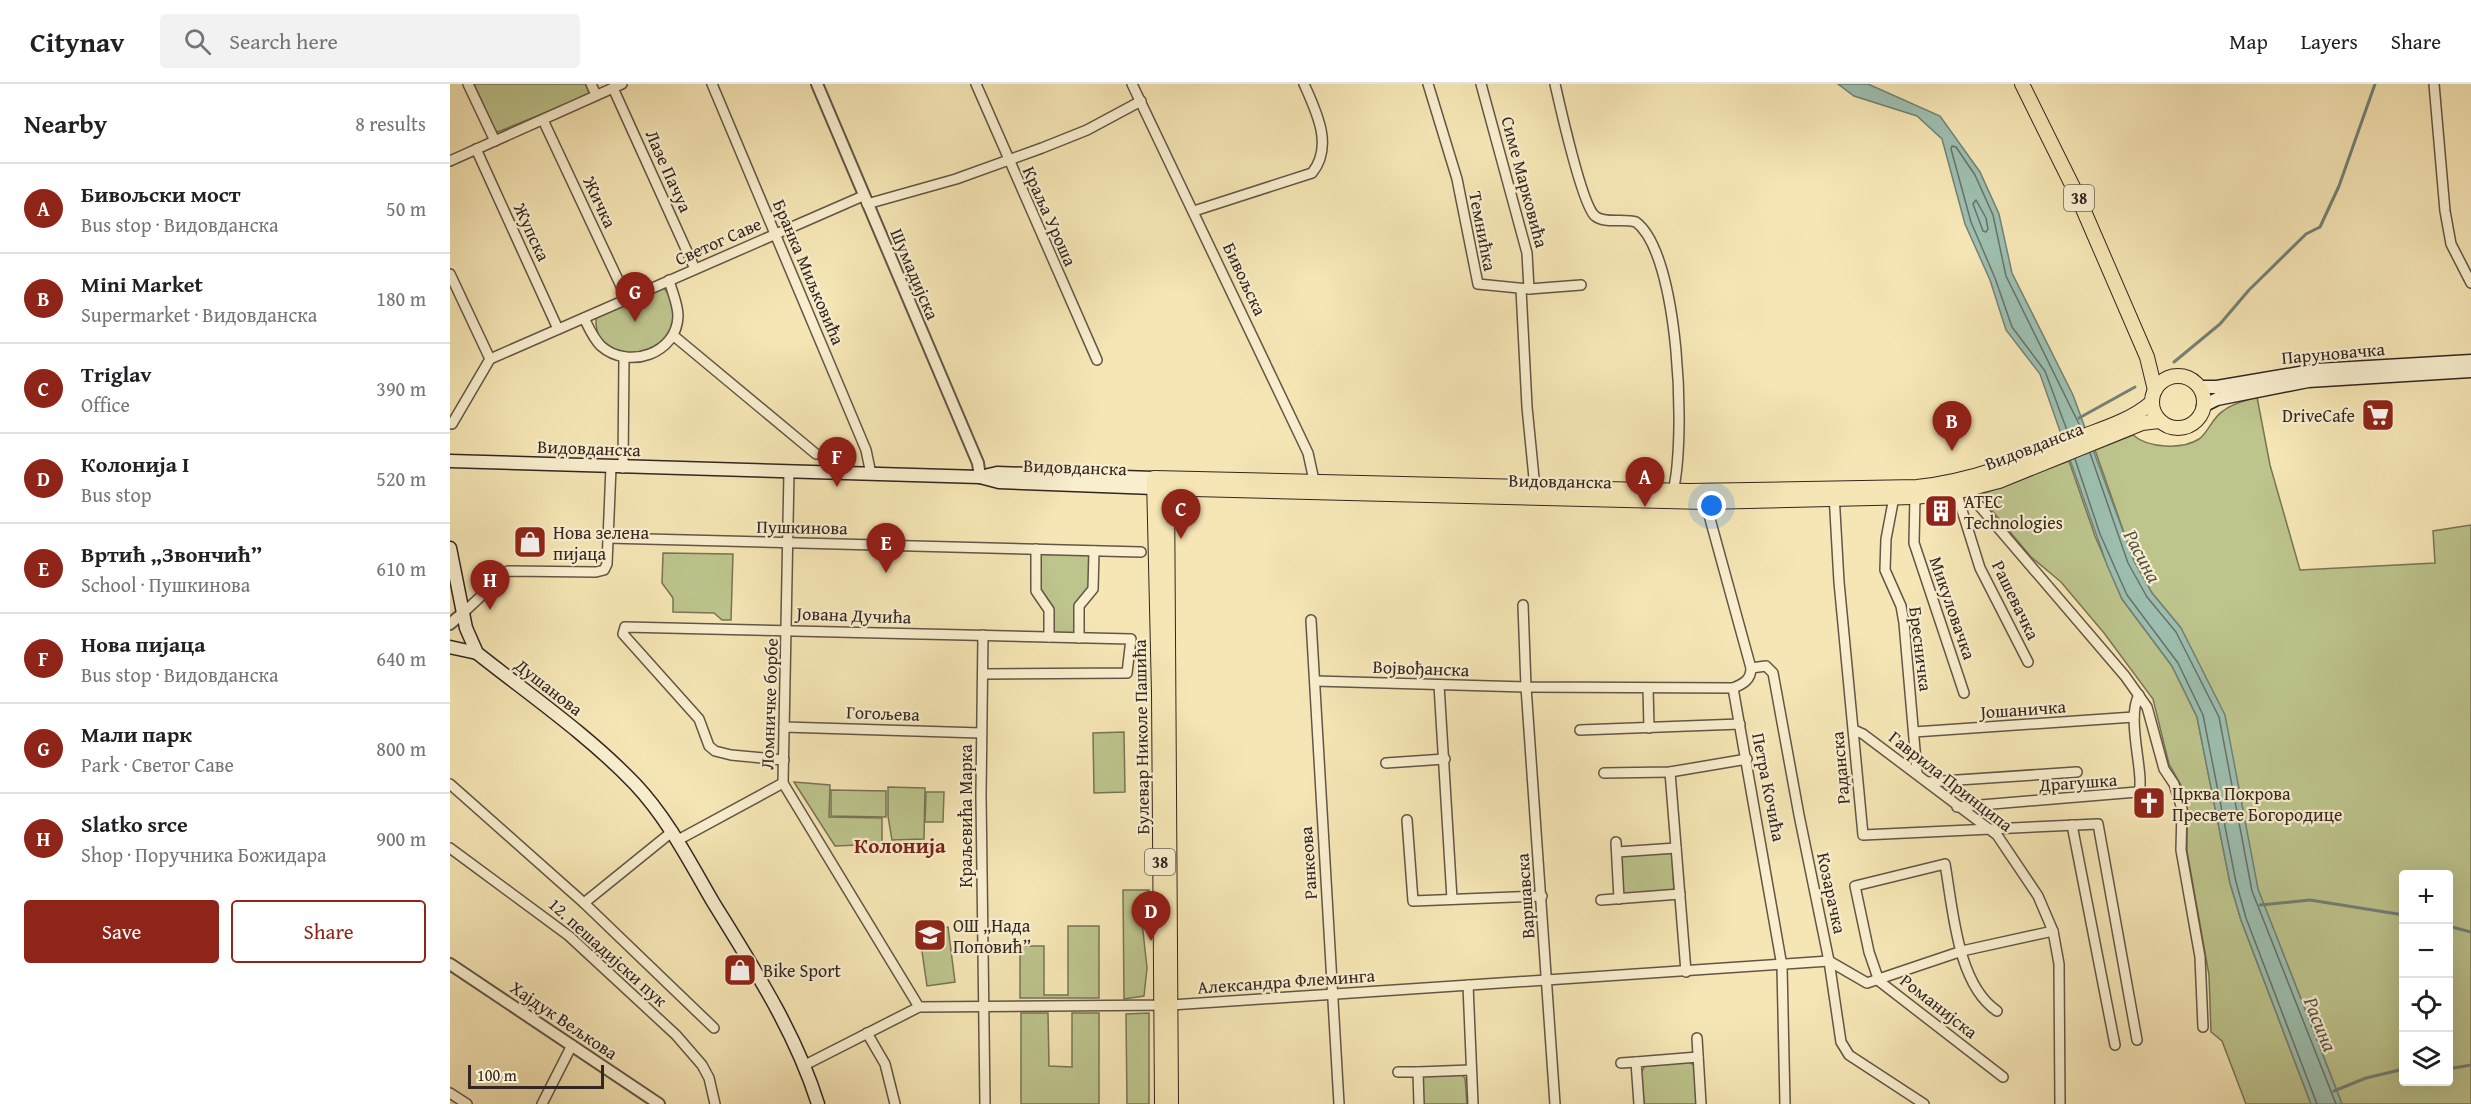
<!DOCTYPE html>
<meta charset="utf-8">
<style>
body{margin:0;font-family:"Gentium Book Plus",serif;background:#f2f2f2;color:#202124}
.controls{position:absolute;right:18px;bottom:18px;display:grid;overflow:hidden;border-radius:6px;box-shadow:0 6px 24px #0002}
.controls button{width:54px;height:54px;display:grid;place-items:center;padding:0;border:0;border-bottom:2px solid #e0e0e0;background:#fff;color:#202124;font:30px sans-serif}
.scale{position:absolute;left:18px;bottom:15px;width:136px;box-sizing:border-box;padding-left:6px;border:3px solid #332520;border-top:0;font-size:16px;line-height:21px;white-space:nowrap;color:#332520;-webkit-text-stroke:4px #f9efcf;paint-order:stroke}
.you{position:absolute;left:1262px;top:422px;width:21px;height:21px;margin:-15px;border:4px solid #fff;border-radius:50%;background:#1a73e8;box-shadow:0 0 0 9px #1a73e833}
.badge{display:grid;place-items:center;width:39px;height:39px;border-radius:50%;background:#8f2418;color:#fff;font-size:20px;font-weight:700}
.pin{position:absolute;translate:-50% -50px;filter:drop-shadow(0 2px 3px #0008)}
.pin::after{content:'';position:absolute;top:32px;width:21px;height:18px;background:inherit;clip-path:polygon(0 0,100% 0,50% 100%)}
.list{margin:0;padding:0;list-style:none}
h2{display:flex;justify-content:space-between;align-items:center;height:78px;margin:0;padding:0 24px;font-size:26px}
h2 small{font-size:20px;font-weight:400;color:#757577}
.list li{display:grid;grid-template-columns:39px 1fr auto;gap:18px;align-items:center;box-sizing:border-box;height:90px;padding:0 24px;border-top:2px solid #e0e0e0}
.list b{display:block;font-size:22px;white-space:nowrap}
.list p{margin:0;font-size:20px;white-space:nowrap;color:#757577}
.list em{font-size:20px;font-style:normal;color:#757577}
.actions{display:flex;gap:12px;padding:18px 24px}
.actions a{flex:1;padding:14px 0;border:2px solid #8f2418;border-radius:6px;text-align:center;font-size:21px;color:#8f2418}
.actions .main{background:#8f2418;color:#fff}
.icon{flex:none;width:33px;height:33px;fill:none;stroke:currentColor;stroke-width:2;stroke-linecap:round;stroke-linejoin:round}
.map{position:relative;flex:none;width:2021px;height:1020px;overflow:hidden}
header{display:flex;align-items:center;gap:36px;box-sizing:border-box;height:84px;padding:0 30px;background:#fff;border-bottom:2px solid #e0e0e0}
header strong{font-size:28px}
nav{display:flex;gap:33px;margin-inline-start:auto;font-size:21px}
.search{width:420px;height:54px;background:#f2f2f2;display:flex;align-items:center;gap:15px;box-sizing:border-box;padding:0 21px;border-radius:6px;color:#757577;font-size:22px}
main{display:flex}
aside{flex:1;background:#fff}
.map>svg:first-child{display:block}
.green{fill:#bdc48c;stroke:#787456;stroke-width:1.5;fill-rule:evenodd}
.water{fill:#9dbfb0;stroke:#738176;stroke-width:1.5}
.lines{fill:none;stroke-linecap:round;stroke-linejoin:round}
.shore{stroke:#687268;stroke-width:1.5}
.stream{stroke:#738176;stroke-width:3}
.minor-casing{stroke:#645545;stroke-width:12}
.tertiary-casing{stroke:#645545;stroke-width:14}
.secondary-casing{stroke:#332520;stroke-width:15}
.primary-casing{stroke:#332520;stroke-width:16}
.minor{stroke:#f9efcf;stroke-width:9}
.tertiary{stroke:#f9efcf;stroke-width:10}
.secondary{stroke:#f9efcf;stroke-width:12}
.primary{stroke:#f6e6b5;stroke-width:14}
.labels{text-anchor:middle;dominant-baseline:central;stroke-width:4.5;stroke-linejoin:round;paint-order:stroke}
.shield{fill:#f9efcf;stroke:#6e6254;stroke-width:1.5}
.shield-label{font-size:16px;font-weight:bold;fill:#332520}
.street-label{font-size:18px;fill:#332520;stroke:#f9efcf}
.poi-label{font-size:18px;fill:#332520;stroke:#f9efcf;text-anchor:start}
.water-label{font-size:20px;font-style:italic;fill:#53534b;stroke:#f9efcf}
.quarter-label{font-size:21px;font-weight:bold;fill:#7a1f14;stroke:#f9efcf}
</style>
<header>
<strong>Citynav</strong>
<div class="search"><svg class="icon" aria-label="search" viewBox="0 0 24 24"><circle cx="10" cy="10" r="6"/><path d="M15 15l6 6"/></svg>Search here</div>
<nav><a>Map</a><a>Layers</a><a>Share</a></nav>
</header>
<main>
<aside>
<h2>Nearby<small>8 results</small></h2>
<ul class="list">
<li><span class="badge">A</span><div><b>Бивољски мост</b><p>Bus stop · Видовданска</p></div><em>50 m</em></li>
<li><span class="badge">B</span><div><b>Mini Market</b><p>Supermarket · Видовданска</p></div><em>180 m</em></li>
<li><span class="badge">C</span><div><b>Triglav</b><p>Office</p></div><em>390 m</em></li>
<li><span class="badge">D</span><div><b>Колонија I</b><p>Bus stop</p></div><em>520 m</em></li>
<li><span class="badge">E</span><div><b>Вртић „Звончић”</b><p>School · Пушкинова</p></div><em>610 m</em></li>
<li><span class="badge">F</span><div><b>Нова пијаца</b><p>Bus stop · Видовданска</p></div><em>640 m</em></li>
<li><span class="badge">G</span><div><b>Мали парк</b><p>Park · Светог Саве</p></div><em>800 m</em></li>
<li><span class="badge">H</span><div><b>Slatko srce</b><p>Shop · Поручника Божидара</p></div><em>900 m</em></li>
</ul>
<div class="actions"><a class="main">Save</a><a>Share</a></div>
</aside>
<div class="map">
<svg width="2021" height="1020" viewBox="0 0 2021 1020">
<rect width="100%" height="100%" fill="#f6e6b5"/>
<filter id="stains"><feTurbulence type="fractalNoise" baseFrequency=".00333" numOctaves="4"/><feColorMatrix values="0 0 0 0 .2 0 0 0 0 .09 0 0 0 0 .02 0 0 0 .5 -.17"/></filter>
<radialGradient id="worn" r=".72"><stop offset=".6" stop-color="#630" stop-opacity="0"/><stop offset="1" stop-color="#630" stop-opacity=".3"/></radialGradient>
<g class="green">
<polygon points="24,0 138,0 140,5 138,11 48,48 44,45"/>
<path d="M214,204C262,263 143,299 146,234Z"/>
<path d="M1807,313L1820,381L1850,486L1985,479L1983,447L2021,441V1020H1892L1808,806L1731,544L1702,509L1684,477L1645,366L1683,351C1698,364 1732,366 1749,355C1758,349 1762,334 1773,327C1783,319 1795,317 1807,313ZM1954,790H1998V998H1954Z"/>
<polygon points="1619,377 1645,452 1672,515 1722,582 1747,633 1780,799 1791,836 1861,1020 1796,1020 1772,957 1761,948 1759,891 1737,767 1737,727 1732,703 1719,680 1703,615 1654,549 1611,498 1581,473 1529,411"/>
<polygon points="586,465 644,467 643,505 629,522 629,554 599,553 599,526 586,507"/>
<polygon points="213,469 283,470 281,536 272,536 264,529 223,528 223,514 212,499"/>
<polygon points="674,648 675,708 644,709 643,649"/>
<polygon points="344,698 380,701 379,733 432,734 432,760 385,762"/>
<polygon points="438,703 475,704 474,755 442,756 438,732"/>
<polygon points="381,706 436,707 436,733 381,732"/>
<polygon points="476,708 494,708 493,738 475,738"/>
<polygon points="1222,769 1224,808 1173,810 1171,772"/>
<polygon points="673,806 699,806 692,838 697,884 694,912 674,915"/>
<polygon points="618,842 649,842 649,914 570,914 570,862 594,862 594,911 618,911"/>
<polygon points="498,843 505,898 477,902 469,847"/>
<polygon points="571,929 598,929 599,982 622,983 622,929 649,929 649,1020 571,1020"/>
<polygon points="699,929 699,1020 677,1020 676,930"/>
<polygon points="1237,977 1244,981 1247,1020 1194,1020 1191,989 1195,982"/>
<polygon points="1012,991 1015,994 1017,1020 973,1020 972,995 974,992"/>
</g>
<polygon class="water" points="1388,0 1418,0 1490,32 1530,88 1549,130 1562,189 1623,311 1684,477 1702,509 1731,544 1775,631 1808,805 1892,1020 1861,1020 1791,836 1780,799 1747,633 1722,582 1672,515 1657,481 1590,290 1556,246 1540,196 1515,140 1492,55 1467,32 1404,12"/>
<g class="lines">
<g class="shore">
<polygon points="1526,116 1536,134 1538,145 1536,148 1533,147 1523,120"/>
<polyline points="1618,349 1595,287 1562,243 1545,194 1521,138 1501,65 1502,62 1506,63 1525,91 1543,131 1556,192 1631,344"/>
<polyline points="1640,369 1678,479 1697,513 1726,548 1769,633 1802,807 1886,1020"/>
<polyline points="1625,375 1650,450 1677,511 1728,579 1753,631 1786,798 1796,834 1867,1020"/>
</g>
<g class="stream">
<polyline points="1724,278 1770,240 1799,206 1856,150 1870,143 1889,102 1925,0"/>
<polyline points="1629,334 1685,303"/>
<polyline points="1810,821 1860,816 1954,831"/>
<polyline points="1998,842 2021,848"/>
<polyline points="1998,985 2021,981"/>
<polyline points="1884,1007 1916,994 1954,985"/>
</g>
<g class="minor-casing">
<g id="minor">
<polyline points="18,0 45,57"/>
<polyline points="141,0 146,11"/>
<polyline points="262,0 416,366 421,390"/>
<polyline points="526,0 647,276"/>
<polyline points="682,0 858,369 865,401"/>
<polyline points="978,0 1007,95 1028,200 1079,205 1131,201"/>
<polyline points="1031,0 1077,169 1079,205"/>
<path d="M1105,0C1110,22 1132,121 1145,132C1154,140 1174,134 1186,138C1230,171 1236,356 1223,407"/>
<polyline points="1984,0 1995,127 2001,160 2021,199"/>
<polyline points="163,4 245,185"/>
<polyline points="93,36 177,215"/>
<polyline points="26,65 108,245"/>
<polyline points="0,77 172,0"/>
<polyline points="417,120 506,95 592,64 637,46 691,17"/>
<path d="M744,127L862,89C884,62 866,27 854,0"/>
<polyline points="0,190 40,275"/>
<polyline points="1071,205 1077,323 1085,404"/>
<path d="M134,234C139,244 143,254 151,262C178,286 227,270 228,232C228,220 222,208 219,196"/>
<polyline points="224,252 366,370"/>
<polyline points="2,340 40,275 413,112"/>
<polyline points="173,384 174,273"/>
<polyline points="339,388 333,699 469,923"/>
<polyline points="1519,400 1526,418 1675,592 1697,623 1714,685 1724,700 1732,725 1731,766 1750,873 1753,943"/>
<polyline points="1505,404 1530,484 1578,578"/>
<polyline points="1384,410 1389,498 1413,751 1648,740 1687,956"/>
<polyline points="1444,413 1436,455 1435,486 1451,522 1454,539 1467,689"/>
<polyline points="1465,413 1464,459 1514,609"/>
<polyline points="157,454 691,468"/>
<polyline points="586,465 586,507 599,526 599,553"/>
<polyline points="1073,521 1076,603 1105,1020"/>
<polyline points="13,529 58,487 146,488 154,486 157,480 161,383"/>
<polyline points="861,536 889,1020"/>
<polyline points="533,551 531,711 535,1020"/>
<polyline points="629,554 629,522 643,505 644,467"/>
<polyline points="1301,584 1316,582 1323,589 1349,731 1379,877 1391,958 1399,971 1474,1020"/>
<path d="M865,597L1076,603L1283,604C1293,600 1301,596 1301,584L1254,413"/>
<polyline points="989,601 1002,815"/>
<polyline points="1198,604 1199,644"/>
<polyline points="1283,604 1332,882 1335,1020"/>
<polyline points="334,643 531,649"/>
<polyline points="1130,646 1290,640"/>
<polyline points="1404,646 1413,650 1547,751 1588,812 1603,847 1609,880 1610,1020"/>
<polyline points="1464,648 1684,633"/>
<polyline points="334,676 281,671 265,667 259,662 249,635 173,550 175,543 681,555 677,589 533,590"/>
<polyline points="936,679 995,675"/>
<polyline points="1220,688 1236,888"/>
<polyline points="1154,689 1220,688 1297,675"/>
<polyline points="1478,698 1627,688"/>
<polyline points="0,700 134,819 264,944"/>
<path d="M1507,723L1687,708L1690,704V695C1689,672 1678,630 1689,611"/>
<polyline points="957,736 963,817 1092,812"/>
<polyline points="1622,741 1665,961"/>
<polyline points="228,756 333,699"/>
<polyline points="1166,758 1169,815"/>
<polyline points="0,764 119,852 226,951 252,981 259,994 265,1020"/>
<polyline points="1167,768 1226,764"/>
<polyline points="1151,816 1230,810"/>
<polyline points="134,819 223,747"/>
<polyline points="1018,901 1023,1020"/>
<path d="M1547,927C1507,900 1503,825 1495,780L1405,802L1419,868L1429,897L1553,993"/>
<polyline points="417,949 435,980 445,1020"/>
<polyline points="1247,954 1251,1020"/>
<polyline points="1171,979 1186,978"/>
<polyline points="355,981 469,923 721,921 1379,877 1417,899 1512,867 1603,847"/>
<polyline points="948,988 968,988"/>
<polyline points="0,1009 17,1020"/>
<polyline points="92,1020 122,961"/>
<polyline points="969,1020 968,988 1021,986"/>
<polyline points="1189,1020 1186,978 1248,973"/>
</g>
</g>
<g class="tertiary-casing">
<g id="tertiary">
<polyline points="367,0 528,379 530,393"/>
<polyline points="0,540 13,529"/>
<polyline points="0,880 209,1020"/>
</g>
</g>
<g class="secondary-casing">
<g id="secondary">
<polyline points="1749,303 1767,303 1867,286 2021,277"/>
<polyline points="1753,322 1767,315 1858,297 2021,287"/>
<polyline points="0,377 530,393 547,389 704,394"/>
<polyline points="530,393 549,398 704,404"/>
<path d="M0,464L16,544L27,569C80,611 138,651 185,700C218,735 239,777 263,818C303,883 345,947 368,1020"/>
<polyline points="0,563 27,569"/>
</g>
</g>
<g class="primary-casing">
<g id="primary">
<polyline points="1572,0 1627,111 1697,273 1705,306"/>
<circle cx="1728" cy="318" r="26"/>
<polyline points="717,397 721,1020"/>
<polyline points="704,404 1255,418 1465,413 1506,408 1549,397 1692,339 1709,337"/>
<path d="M712,1020L709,609L704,394L1239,407L1467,403C1525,397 1577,375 1631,353C1655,344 1681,336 1701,319"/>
</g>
</g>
<use href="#minor" class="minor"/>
<use href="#tertiary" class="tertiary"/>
<use href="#secondary" class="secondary"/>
<use href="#primary" class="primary"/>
</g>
<defs>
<g id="supermarket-square" transform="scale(1.725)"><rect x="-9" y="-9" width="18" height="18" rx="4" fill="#8f2418" stroke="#f9efcf"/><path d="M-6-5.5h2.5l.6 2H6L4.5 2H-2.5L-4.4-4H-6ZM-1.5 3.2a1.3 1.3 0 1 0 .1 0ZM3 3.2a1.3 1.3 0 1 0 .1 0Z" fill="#fff"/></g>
<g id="building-square" transform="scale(1.725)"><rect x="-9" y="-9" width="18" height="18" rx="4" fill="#8f2418" stroke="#f9efcf"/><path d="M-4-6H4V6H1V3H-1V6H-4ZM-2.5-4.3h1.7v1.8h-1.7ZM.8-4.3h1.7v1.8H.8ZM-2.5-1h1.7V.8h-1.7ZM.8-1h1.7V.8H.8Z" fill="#fff"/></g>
<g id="shop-square" transform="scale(1.725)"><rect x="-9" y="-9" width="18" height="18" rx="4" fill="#8f2418" stroke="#f9efcf"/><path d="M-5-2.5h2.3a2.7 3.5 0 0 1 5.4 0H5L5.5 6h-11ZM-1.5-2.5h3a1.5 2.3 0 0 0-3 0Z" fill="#fff"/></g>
<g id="church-square" transform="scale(1.725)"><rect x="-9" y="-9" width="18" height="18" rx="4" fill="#8f2418" stroke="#f9efcf"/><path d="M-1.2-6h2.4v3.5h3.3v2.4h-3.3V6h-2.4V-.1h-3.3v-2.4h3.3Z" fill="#fff"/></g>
<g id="school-square" transform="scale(1.725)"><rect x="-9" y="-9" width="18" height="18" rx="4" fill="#8f2418" stroke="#f9efcf"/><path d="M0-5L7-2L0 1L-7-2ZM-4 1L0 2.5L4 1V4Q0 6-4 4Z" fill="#fff"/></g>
</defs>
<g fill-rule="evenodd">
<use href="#supermarket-square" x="1928" y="331"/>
<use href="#building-square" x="1491" y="427"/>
<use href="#shop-square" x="80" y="458"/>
<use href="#church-square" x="1699" y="719"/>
<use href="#school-square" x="480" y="851"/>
<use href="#shop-square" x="290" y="886"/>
</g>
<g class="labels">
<g class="shield">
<rect x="1614" y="101" width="30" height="26" rx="4.5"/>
<rect x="695" y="765" width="30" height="26" rx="4.5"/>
</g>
<g class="shield-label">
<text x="1629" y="114">38</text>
<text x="710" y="778">38</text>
</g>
<g class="street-label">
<text transform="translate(219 87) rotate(66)">Лазе Пачуа</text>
<text transform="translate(1075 98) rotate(75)">Симе Марковића</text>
<text transform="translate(150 118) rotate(65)">Жичка</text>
<text transform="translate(600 132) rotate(66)">Краља Уроша</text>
<text transform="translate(1033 147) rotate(79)">Темнићка</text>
<text transform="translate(82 148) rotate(65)">Жупска</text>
<text transform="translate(268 157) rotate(-24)">Светог Саве</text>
<text transform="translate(359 188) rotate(67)">Бранка Миљковића</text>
<text transform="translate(465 190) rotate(67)">Шумадијска</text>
<text transform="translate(795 195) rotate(65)">Бивољска</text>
<text transform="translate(1883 269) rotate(-5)">Паруновачка</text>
<text transform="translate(1584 362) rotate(-21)">Видовданска</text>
<text transform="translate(139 364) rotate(2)">Видовданска</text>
<text transform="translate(625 383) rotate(2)">Видовданска</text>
<text transform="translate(1110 397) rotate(1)">Видовданска</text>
<text transform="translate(352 443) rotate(1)">Пушкинова</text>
<text transform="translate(1566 516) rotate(64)">Рашевачка</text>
<text transform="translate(1503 524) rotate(71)">Микуловачка</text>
<text transform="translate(404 531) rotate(2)">Јована Дучића</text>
<text transform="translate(1471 565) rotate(83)">Бресничка</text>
<text transform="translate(971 584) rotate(2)">Војвођанска</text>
<text transform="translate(99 603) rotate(38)">Душанова</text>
<text transform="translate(319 620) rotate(-88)">Ломничке борбе</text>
<text transform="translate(1573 625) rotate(-4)">Јошаничка</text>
<text transform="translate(433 629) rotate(2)">Гогољева</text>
<text transform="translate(691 653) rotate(-91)">Булевар Николе Пашића</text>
<text transform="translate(1390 684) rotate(-95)">Раданска</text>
<text transform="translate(1501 697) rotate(38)">Гаврила Принципа</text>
<text transform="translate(1628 698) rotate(-4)">Драгушка</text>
<text transform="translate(1319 703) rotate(79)">Петра Кочића</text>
<text transform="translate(515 732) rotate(-90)">Краљевића Марка</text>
<text transform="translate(858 779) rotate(-94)">Ранкеова</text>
<text transform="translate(1382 809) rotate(78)">Козарачка</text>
<text transform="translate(1075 812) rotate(-94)">Варшавска</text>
<text transform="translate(158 868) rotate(42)">12. пешадијски пук</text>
<text transform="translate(836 897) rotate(-4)">Александра Флеминга</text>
<text transform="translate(1489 922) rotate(38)">Романијска</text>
<text transform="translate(114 936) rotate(34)">Хајдук Вељкова</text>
</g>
<g class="poi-label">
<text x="1905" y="331" text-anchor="end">DriveCafe</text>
<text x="1514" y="417">ATEC<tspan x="1514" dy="21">Technologies</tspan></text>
<text x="103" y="448">Нова зелена<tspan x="103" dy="21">пијаца</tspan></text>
<text x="1722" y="709">Црква Покрова<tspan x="1722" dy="21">Пресвете Богородице</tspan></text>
<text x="503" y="841">ОШ „Нада<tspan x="503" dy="21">Поповић”</tspan></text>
<text x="313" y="886">Bike Sport</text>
</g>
<g class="water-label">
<text transform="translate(1693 472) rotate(62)">Расина</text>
<text transform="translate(1871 940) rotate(68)">Расина</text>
</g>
<g class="quarter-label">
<text x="450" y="761">Колонија</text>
</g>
</g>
<rect width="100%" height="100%" filter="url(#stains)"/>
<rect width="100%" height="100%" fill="url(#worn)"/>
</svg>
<div class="controls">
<button>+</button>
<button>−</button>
<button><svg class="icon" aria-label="locate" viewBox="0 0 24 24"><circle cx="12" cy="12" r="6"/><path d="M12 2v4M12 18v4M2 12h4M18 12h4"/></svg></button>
<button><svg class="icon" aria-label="layers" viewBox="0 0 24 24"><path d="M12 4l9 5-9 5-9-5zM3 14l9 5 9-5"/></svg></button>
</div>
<div class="scale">100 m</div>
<div class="you"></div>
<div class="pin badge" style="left:1195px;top:423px">A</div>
<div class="pin badge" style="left:1502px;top:367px">B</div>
<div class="pin badge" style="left:731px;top:455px">C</div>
<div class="pin badge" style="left:701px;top:857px">D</div>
<div class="pin badge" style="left:436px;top:489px">E</div>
<div class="pin badge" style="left:387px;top:403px">F</div>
<div class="pin badge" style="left:185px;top:238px">G</div>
<div class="pin badge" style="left:40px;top:526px">H</div>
</div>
</main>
